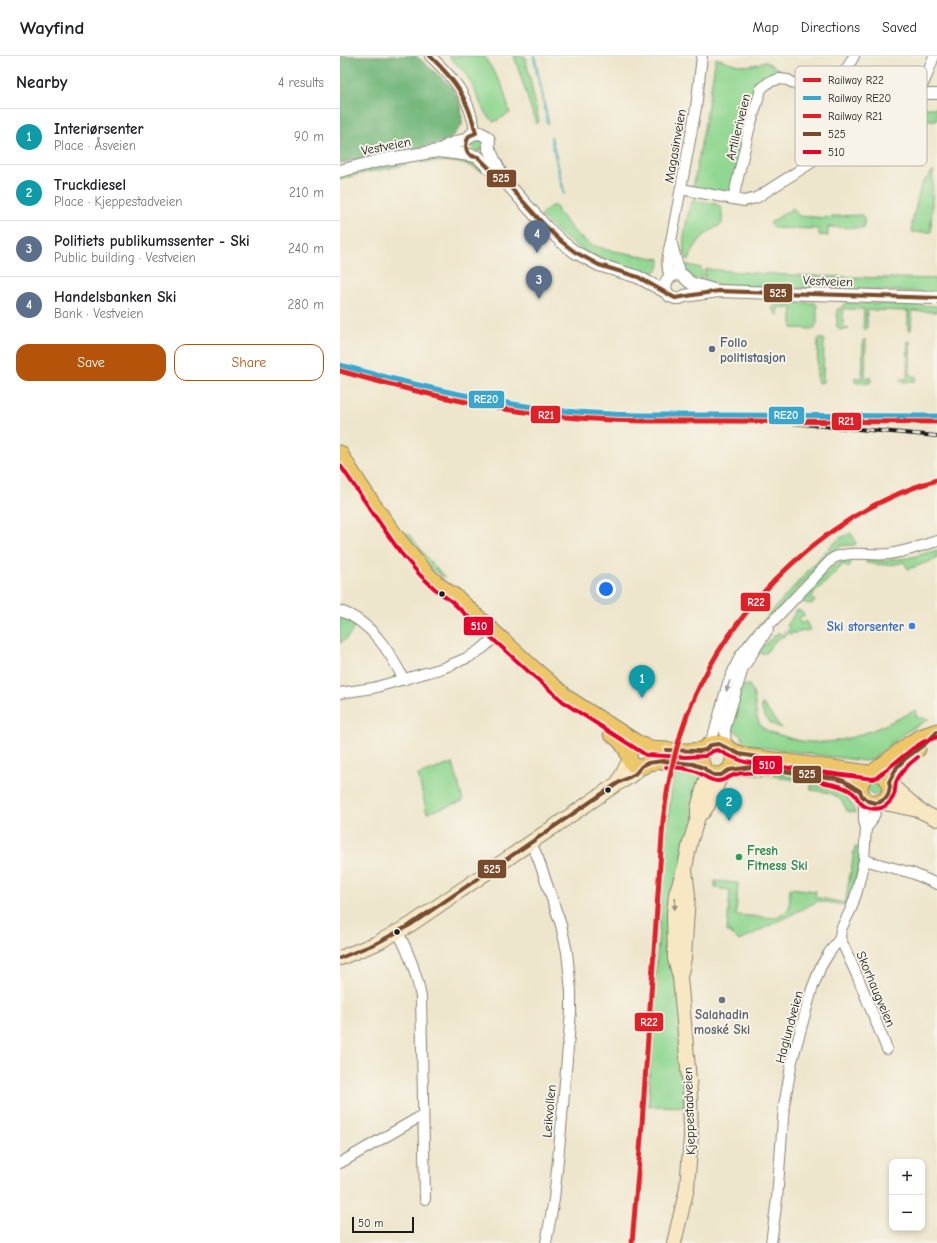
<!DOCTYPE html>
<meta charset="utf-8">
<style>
body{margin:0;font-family:"Comic Neue",sans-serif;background:#f2f2f2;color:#202124}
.controls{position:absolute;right:12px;bottom:12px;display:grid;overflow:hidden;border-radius:8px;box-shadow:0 2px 6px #0003}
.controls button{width:36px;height:36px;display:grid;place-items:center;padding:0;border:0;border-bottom:1px solid #e0e0e0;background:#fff;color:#202124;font:20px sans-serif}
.scale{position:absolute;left:12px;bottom:10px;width:62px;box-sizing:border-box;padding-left:4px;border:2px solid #1c1c1c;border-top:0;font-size:11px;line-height:14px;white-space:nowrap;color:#1c1c1c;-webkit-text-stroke:3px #f7f3e8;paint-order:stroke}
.you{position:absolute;left:266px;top:533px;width:14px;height:14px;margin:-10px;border:3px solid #fff;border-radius:50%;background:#1a73e8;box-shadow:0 0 0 6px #1a73e833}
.badge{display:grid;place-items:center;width:26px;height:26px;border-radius:50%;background:#b45309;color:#fff;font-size:13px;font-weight:700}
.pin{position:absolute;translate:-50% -33px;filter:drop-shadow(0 1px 2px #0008)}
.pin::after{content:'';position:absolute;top:21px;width:14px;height:12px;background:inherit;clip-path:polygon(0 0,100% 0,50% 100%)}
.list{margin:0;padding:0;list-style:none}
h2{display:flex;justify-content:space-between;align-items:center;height:52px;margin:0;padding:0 16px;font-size:17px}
h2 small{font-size:13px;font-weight:400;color:#757577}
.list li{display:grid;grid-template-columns:26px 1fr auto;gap:12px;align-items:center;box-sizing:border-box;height:56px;padding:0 16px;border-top:1px solid #e0e0e0}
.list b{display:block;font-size:15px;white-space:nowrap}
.list p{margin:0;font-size:13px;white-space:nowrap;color:#757577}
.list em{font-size:13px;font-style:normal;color:#757577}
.actions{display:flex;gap:8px;padding:12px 16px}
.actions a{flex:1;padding:9px 0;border:1px solid #b45309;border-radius:12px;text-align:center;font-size:14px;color:#b45309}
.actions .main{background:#b45309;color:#fff}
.map{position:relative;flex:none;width:597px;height:1187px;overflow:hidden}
header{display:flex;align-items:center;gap:24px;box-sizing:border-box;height:56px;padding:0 20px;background:#fff;border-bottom:1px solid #e0e0e0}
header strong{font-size:19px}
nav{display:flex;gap:22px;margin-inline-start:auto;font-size:14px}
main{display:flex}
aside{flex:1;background:#fff}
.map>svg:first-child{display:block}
.green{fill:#91d791;stroke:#567a56}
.forest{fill:#74b87b;stroke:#486a4c}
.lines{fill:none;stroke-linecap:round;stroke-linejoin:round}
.stream{stroke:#3babb7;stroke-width:2.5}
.minor-casing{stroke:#858174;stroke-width:12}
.tertiary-casing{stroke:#858174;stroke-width:14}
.secondary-casing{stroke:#858174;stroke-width:16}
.primary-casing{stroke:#858174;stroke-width:17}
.minor{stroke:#fff;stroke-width:10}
.tertiary{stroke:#fff;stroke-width:12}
.secondary{stroke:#f7e8c3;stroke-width:14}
.primary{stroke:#ecc669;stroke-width:15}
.rail-casing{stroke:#1c1c1c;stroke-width:4}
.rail{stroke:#f7f3e8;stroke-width:2.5;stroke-dasharray:8;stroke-linecap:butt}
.bus-1-casing{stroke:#f7f3e8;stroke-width:7}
.bus-2-casing{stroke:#f7f3e8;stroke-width:7}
.bus-1{stroke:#7a4b2a;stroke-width:4}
.bus-2{stroke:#e4002b;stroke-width:4}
.rail-1-casing{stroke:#f7f3e8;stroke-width:8}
.rail-2-casing{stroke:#f7f3e8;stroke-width:8}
.rail-3-casing{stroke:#f7f3e8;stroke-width:8}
.rail-1{stroke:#df2027;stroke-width:5}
.rail-2{stroke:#3ca6ca;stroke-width:5}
.rail-3{stroke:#df2027;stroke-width:5}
.oneway{fill:#999}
.oneway2{fill:#948c78}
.service-dot{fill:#5c6f8a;stroke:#f7f3e8;stroke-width:1.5}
.bus-dot{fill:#1c1c1c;stroke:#f7f3e8;stroke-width:1.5}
.shop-dot{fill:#3f7fe0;stroke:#f7f3e8;stroke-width:1.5}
.leisure-dot{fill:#2e9e5b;stroke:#f7f3e8;stroke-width:1.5}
.worship-dot{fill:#6b7280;stroke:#f7f3e8;stroke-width:1.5}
.labels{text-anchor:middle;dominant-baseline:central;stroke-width:4;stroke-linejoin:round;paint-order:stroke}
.street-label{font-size:13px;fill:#1c1c1c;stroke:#f7f3e8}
.service-label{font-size:13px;font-weight:bold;fill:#4e5e75;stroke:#f7f3e8;text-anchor:start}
.shop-label{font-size:13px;font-weight:bold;fill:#366cbe;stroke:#f7f3e8;text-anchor:end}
.leisure-label{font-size:13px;font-weight:bold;fill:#27864d;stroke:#f7f3e8;text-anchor:start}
.worship-label{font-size:13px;font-weight:bold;fill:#5b616d;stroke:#f7f3e8}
.key{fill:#f7f3e8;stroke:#b5b2ab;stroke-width:1}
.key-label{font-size:11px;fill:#1c1c1c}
.line-badge{stroke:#f7f3e8;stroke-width:1.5}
.badge-label{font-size:11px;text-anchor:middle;font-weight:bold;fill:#fff}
</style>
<header>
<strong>Wayfind</strong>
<nav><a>Map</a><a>Directions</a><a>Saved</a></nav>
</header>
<main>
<aside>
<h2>Nearby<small>4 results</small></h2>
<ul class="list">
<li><span class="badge" style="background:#0f9aa8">1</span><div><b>Interiørsenter</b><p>Place · Åsveien</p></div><em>90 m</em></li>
<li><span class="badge" style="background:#0f9aa8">2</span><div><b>Truckdiesel</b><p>Place · Kjeppestadveien</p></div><em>210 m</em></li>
<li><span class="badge" style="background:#5c6f8a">3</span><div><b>Politiets publikumssenter - Ski</b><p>Public building · Vestveien</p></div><em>240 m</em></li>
<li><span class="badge" style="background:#5c6f8a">4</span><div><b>Handelsbanken Ski</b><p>Bank · Vestveien</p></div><em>280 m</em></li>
</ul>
<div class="actions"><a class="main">Save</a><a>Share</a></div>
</aside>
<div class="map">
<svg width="597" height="1187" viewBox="0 0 597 1187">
<rect width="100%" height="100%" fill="#f7f3e8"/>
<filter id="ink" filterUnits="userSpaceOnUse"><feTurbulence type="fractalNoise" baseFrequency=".025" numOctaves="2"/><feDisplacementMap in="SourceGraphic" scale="8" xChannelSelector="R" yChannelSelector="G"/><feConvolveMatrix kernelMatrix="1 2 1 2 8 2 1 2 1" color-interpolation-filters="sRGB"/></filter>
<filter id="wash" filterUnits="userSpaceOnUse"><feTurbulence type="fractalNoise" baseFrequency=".012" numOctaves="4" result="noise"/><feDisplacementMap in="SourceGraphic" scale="16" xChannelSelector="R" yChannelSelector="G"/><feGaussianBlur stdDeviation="0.9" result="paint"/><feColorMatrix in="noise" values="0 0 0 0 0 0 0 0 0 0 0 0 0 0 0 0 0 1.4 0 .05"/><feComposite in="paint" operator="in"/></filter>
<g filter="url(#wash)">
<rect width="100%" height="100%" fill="#eee6cc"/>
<g class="green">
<path d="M108,0H144L162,29L170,57L154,66C142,58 139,41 132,29C126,17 118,9 108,0Z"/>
<polygon points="174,0 185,0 199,66 196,68"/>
<path d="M376,2C395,8 406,14 425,5L445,17L443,21C427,21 423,22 416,36L391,134L388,137L385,138L353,132L365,67Z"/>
<polygon points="581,52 597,52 597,64 573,64 571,58"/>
<circle cx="138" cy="89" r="6"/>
<path d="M98,100L125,103L130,106L138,108L145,116C137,114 131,109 124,108C109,104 94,106 80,107L88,101Z"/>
<polygon points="63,106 66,109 24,117 0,124 0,120 11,116"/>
<polygon points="593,115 591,176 572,176 572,166 581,129"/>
<path d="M356,144L376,148L380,150C383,156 382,161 382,168C364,178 355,185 349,205C337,197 348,162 350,149L353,145Z"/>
<path d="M211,150H216L219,157L238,180L252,189L268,194L320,203C320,207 320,212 316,215C304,223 256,201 243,194C236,190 229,185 223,180C214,174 207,166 200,159Z"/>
<polygon points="453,152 459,160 488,162 497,160 521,159 524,161 524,172 488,171 488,180 479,179 479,173 434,172 430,167"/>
<path d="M340,207L361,212C363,216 362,221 360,224C358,224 355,223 354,222C352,221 341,209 340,207Z"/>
<path d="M368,213C444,221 521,221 597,223V236L401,231L369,228L364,225L365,214Z"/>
<polygon points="433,246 475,247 477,249 477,268 475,270 475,273 452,272 452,252 438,251 438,260 432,253"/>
<path d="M507,247L597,250V256L572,255L571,274H568V255L527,254V273H523L524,253H503V272L509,273L500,274L497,271V253H500C502,250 503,248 507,247Z"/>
<polygon points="478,283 483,283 484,285 483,326 478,327 477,324"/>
<path d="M523,284H526L525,322H531V326C528,328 519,328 515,326V322H522Z"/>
<polygon points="568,285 570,285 570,320 576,320 575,325 574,325 563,326 560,325 560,323 567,323"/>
<polygon points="68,477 87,502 105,522 88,511 62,478 65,479"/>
<polygon points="511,477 516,486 515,489 500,490 495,493 402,593 416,573 485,496 500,482"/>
<path d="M597,494V503L568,513L564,506C551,510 539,509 526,507L527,503L544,505L556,503L569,502Z"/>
<path d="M506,504H509L511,507L508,512L504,508L471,541L475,545C473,549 467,548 463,546V541C474,530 491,507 506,504Z"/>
<polygon points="459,554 465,559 458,562 461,568 466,565 470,574 449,578 447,575 450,573 447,570 456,555"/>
<path d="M0,559L14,565C16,574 7,583 0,587Z"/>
<polygon points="439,576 442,579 445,576 447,578 434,586 426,597 418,597 417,595"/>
<path d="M407,629H409C419,641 411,660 423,672C428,676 437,678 443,680C490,698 535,674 576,654V661L589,663L568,675L530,704L524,705L411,690C402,686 401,676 391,673V665L403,630Z"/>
<path d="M422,648H423L428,655L441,672C431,668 422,662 421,649Z"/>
<polygon points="113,707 123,745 87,757 78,719"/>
<polygon points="342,713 359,716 366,724 336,838 351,1051 309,1050 309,1022 324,797 334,717"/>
<path d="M420,715L492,725C508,730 521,740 521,757L519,756C514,742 508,732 492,729L409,717V716Z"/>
<circle cx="535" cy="731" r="8"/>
<path d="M471,729C494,733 507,731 515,757L507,755C500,737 488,736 471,734Z"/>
<polygon points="515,791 522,793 510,850 478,845 399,885 390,876 387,876 390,834 375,832 375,825 398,827 396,859 434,862 449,854 450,832 476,835 475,841 505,847"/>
</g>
<polygon class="forest" points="0,0 76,0 111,30 121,49 122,69 110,83 93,89 0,107"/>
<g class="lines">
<g class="stream">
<polyline points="194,0 208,67"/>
<polyline points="211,81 224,137"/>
</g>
</g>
</g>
<g filter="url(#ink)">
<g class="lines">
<g class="minor-casing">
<g id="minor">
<path d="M90,0C118,26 128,40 136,77"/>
<polyline points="578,36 588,38 597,38"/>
<polyline points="504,86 487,47 514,0"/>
<path d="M341,133L404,145L416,142L574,41C584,30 589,14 594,0"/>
<polyline points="393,143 409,74 421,33 429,26 439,23 448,24 487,47"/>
<polyline points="332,188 340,219"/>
<path d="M330,221C325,209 328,197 331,185L356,52L362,0"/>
<path d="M0,555C31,565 50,596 64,624"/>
<polyline points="0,637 33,632 103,612 129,601 143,592 157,579"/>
<path d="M368,691L375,674L388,627L400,600L419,576L433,565L493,502C511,494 529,500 549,498C565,496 581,490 597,485"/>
<polyline points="386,691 385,674 387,665 403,612 428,573"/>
<polyline points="526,772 531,766 540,746"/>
<polyline points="191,787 198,802 221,869 227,896 231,935 231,955 221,1073 214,1143 206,1187"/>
<polyline points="524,804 572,817 597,828"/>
<path d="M58,876C69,897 77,918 81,941L85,1143"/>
<polyline points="500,882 519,924 547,993"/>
<polyline points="0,1107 83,1059"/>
<polyline points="431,1187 437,1143 444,1050 452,1005 472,933 481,910 489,897 500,882 501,873 511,853 517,835 524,804 526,772 524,765 524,743"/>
</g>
</g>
<g class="tertiary-casing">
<g id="tertiary">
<polyline points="98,95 109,89 127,83 132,78 140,77 144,79 148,82 149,86 149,93 164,124 206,171 222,186 235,196 259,209 298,221 326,236 330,240 335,242 340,242 345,240 351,239 378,235 597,242"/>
<polyline points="0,115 42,104 98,95 130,99 138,101 154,117 160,121"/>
<path d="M326,236C323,226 331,215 342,219C346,221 347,225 351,227C359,230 368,232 376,235"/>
</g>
</g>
<g class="secondary-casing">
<g id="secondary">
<polyline points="278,727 290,703"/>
<polyline points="550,728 577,752"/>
<polyline points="540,746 578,754 597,763"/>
<polyline points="363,756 368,749 381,719"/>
<path d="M0,902L37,887L70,869L278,727C287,723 294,718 302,710"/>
<polyline points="341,917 344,902 348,839 345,814"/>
<polyline points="334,1187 347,1132 351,1080 350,1035 340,921 335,903 334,858 336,838 345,811 350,787 358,761 358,752 368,716"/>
</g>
</g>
<g class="primary-casing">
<g id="primary">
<path d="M0,397C18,427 38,456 59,484C75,505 92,527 115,540L193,612L229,643L249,656L301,689"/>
<path d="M271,678C280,683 285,690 289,700"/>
<circle cx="377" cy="703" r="16"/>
<circle cx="300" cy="700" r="11"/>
<polyline points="308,693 346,695 365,694"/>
<polyline points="390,694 406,700 529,717"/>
<path d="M308,707C327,704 346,704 364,712"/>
<polyline points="389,714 412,711 430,713"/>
<circle cx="535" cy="732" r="15"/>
<polyline points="532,717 569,688 580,681 597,675"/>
<path d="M481,720C498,722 506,726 520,735"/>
<path d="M549,726C557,711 564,703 578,693"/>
</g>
</g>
<use href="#minor" class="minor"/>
<use href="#tertiary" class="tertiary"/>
<use href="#secondary" class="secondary"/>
<use href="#primary" class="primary"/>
<g class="rail-casing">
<polyline id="rail" points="397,365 450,367 597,380"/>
</g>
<use href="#rail" class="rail"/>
<g class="bus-1-casing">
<g id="bus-1">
<path d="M90,0C116,25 127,41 136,77L129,80C124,89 125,101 138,101L154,117L164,124L206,171L222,186L235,196L259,209L298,221L335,242L378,235L597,242"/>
<polyline points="326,694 360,695 365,694 371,689 379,688 399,698 430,703"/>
<polyline points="0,902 37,887 70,869 278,727 295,718 302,710 308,707 323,705 353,708 364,712 368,716 374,719 381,719 389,714 412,711 494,722 504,725 520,735 522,740 528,745 536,747 540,746 546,742 548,739 550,731 549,726 557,711 565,703 585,688 597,676"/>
</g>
</g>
<g class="bus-2-casing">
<g id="bus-2">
<polyline points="0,409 39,466 60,496 80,519 95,533 111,545 189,616 226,648 306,699 346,701 365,700 373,695 378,694 387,699 405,706 533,723 536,722 572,693 583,686 597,681"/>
<path d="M326,711C336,711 347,712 357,716C364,719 369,725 377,725C384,725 388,721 394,719C405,715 418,717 429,719"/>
<path d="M481,726C492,728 504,730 513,737C516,739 517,743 519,745C524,752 533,754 541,752C549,749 555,741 555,733C556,729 555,727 557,724C562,714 570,707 578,701"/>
</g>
</g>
<use href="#bus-1" class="bus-1"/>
<use href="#bus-2" class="bus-2"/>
<g class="rail-1-casing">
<path id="rail-1" d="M292,1187L301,1082L323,765C328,723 337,681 354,642C398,543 492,454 597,424"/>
</g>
<g class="rail-2-casing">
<path id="rail-2" d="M0,309C74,329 149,347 225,355C278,360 332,359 385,359C456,359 526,360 597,360"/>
</g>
<g class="rail-3-casing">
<path id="rail-3" d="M0,315C74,336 149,354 225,361C278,366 332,365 385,365C456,365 526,366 597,366"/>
</g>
<use href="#rail-1" class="rail-1"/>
<use href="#rail-2" class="rail-2"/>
<use href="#rail-3" class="rail-3"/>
</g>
<defs><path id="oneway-solid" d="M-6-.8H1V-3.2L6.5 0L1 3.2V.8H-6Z"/></defs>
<use class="oneway" href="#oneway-solid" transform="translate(388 630) rotate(108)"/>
<use class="oneway2" href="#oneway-solid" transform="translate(335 848) rotate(95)"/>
</g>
<circle class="service-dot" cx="372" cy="293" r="4"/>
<g class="bus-dot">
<circle cx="102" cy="538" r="3.5"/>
<circle cx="268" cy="734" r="3.5"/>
<circle cx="57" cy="876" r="3.5"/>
</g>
<circle class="shop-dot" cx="572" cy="570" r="4"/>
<circle class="leisure-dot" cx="399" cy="801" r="4"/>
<circle class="worship-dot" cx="382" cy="944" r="4"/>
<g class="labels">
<g class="street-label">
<text transform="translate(398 71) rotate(-76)">Artilleriveien</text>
<text transform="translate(46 90) rotate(-11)">Vestveien</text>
<text transform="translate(335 90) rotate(-80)">Magasinveien</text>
<text transform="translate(488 225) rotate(2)">Vestveien</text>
<text transform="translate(536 933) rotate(67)">Skorhaugveien</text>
<text transform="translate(449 971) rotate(-75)">Haglundveien</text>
<text transform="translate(209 1055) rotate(-85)">Leikvollen</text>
<text transform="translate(349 1055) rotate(-92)">Kjeppestadveien</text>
</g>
<g class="service-label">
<text x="380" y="286">Follo<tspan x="380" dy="15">politistasjon</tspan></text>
</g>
<g class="shop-label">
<text x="564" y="570">Ski storsenter</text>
</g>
<g class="leisure-label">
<text x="407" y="794">Fresh<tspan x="407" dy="15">Fitness Ski</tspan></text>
</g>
<g class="worship-label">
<text x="382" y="958">Salahadin<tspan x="382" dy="15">moské Ski</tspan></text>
</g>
</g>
<rect x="455" y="10" width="132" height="100" rx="6" class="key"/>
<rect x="463" y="22" width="18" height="4" fill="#df2027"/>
<rect x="463" y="40" width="18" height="4" fill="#3ca6ca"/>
<rect x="463" y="58" width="18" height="4" fill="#df2027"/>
<rect x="463" y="76" width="18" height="4" fill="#7a4b2a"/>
<rect x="463" y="94" width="18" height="4" fill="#e4002b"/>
<g class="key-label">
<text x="488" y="28">Railway R22</text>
<text x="488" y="46">Railway RE20</text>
<text x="488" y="64">Railway R21</text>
<text x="488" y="82">525</text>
<text x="488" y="100">510</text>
</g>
<g class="line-badge">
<rect x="146" y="113" width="31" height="19" rx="4" fill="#7a4b2a"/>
<rect x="423" y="227" width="30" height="20" rx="4" fill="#7a4b2a"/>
<rect x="128" y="334" width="37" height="19" rx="4" fill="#3ca6ca"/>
<rect x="190" y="349" width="31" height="19" rx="4" fill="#df2027"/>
<rect x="428" y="350" width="37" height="19" rx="4" fill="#3ca6ca"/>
<rect x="491" y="356" width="31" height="19" rx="4" fill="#df2027"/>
<rect x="400" y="536" width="31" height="20" rx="4" fill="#df2027"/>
<rect x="123" y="560" width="31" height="20" rx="4" fill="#e4002b"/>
<rect x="412" y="699" width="31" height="20" rx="4" fill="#e4002b"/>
<rect x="452" y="709" width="30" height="19" rx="4" fill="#7a4b2a"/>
<rect x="137" y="803" width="30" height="20" rx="4" fill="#7a4b2a"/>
<rect x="294" y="956" width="30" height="20" rx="4" fill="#df2027"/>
</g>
<g class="badge-label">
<text x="161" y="126">525</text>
<text x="438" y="241">525</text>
<text x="146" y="347">RE20</text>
<text x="206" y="363">R21</text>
<text x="446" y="363">RE20</text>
<text x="506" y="369">R21</text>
<text x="416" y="550">R22</text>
<text x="139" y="574">510</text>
<text x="427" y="713">510</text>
<text x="467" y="722">525</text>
<text x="152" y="817">525</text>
<text x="309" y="970">R22</text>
</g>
</svg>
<div class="controls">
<button>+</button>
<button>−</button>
</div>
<div class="scale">50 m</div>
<div class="you"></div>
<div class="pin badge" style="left:302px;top:642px;background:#0f9aa8">1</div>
<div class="pin badge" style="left:389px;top:765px;background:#0f9aa8">2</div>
<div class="pin badge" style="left:199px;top:243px;background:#5c6f8a">3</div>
<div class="pin badge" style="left:197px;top:197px;background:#5c6f8a">4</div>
</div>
</main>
